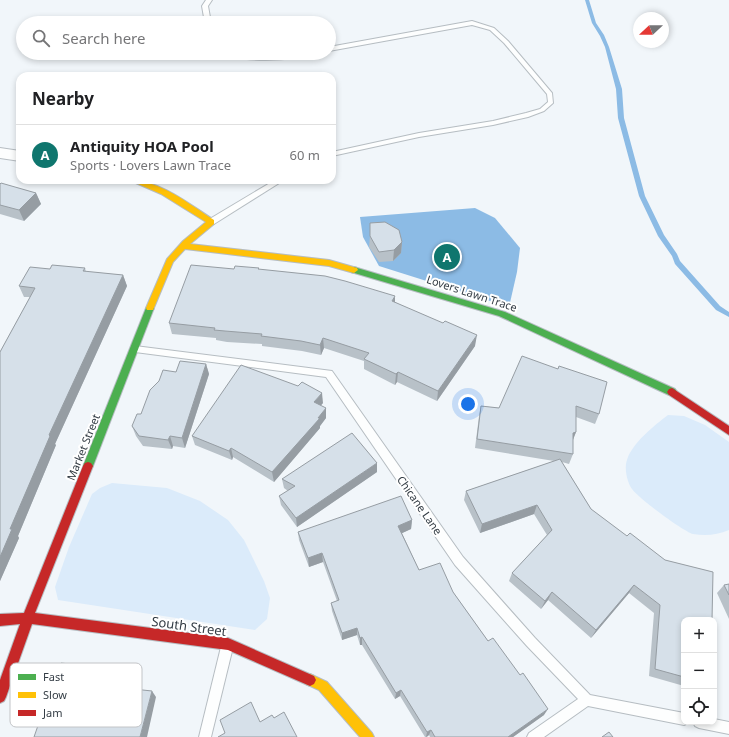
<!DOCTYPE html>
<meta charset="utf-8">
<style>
body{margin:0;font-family:"Noto Sans",sans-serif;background:#f6f6f6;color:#202124}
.controls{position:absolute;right:12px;bottom:12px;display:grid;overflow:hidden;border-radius:8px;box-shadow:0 2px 6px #0003}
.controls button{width:36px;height:36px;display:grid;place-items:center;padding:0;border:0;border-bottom:1px solid #e0e0e0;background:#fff;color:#202124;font:20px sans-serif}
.compass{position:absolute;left:633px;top:12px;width:36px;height:36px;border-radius:50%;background:#fff;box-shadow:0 2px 6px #0003;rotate:248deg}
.you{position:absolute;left:468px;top:404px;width:14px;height:14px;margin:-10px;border:3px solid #fff;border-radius:50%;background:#1a73e8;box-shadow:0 0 0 6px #1a73e833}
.badge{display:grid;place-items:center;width:26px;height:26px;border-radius:50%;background:#0f766e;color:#fff;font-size:13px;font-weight:700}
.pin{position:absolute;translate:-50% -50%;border:2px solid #fff;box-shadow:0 1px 4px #0006}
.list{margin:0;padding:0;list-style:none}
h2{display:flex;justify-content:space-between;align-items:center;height:52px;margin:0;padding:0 16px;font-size:17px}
h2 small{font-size:13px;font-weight:400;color:#757577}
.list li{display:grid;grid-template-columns:26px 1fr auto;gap:12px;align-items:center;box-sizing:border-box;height:60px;padding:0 16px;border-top:1px solid #e0e0e0}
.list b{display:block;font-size:15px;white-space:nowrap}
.list p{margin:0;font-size:13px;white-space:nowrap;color:#757577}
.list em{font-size:13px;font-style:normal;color:#757577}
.icon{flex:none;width:22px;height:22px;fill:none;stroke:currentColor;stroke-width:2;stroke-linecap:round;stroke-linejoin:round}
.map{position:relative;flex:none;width:729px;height:737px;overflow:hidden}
.search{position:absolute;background:#fff;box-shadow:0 2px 6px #0003;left:16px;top:16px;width:320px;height:44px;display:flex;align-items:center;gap:10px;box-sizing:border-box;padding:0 14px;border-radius:22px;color:#757577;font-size:15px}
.panel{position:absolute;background:#fff;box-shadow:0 2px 6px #0003;left:16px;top:72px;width:320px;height:112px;border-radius:12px}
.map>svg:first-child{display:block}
.green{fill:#dbebfa}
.water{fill:#8cbbe5}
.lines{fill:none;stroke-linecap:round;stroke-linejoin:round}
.stream{fill:#8cbbe5;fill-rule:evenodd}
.lane-casing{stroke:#b6bdc2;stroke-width:2}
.street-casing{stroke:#b6bdc2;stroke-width:2}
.fast-casing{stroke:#b6bdc2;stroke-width:2}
.slow-casing{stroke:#b6bdc2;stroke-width:2}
.jam-casing{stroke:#b6bdc2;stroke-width:2}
.lane{fill:#fdfefe;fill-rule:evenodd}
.street{fill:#fdfefe;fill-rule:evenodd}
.fast{fill:#4caf50;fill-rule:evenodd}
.slow{fill:#ffc107;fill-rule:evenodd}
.jam{fill:#c62828;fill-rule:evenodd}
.wall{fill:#b8c1c8}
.shaded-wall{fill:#969da3}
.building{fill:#d6e0e9;stroke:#969da3}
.labels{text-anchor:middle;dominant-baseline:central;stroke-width:4;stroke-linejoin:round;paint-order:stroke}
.street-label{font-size:11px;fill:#333c44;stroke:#fff}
.near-street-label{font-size:13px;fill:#333c44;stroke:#fff}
.key{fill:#fff;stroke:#c2c4c7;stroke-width:1}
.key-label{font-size:11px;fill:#333c44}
</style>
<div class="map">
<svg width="729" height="737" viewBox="0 0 729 737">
<rect width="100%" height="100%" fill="#f1f6fa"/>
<g class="green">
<path d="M668,415L684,416L705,425L729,442V530C717,535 706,536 693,534C684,532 637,497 632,489C627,482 624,468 627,460C632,443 655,425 668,415Z"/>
<polygon points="112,483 167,488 200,501 228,520 244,540 264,581 270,598 267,619 255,630 58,600 55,587 69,547 92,494 100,488"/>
</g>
<polygon class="water" points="475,208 495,218 520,248 517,272 509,307 379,266 363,237 360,217"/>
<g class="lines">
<polygon class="stream" points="585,0 589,0 596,23 604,35 609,47 622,89 624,118 645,196 664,235 677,254 680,261 720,306 729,312 729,317 716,310 675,264 672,256 658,236 639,196 618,118 616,89 605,47 600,36 592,23"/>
<g class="lane-casing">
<g id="lane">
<polygon points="206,0 212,0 208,6 211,23 205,23 202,6"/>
<polygon points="472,21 494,28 508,41 552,93 553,103 544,111 528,117 493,125 419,137 332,156 332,152 419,133 493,121 526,113 540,109 548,102 547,94 504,43 490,30 472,25 329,51 329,47"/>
<path d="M222,53L254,56L309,53C296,62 235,62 222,53Z"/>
<polygon points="275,180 284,180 214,224 208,224 208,220"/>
<polygon points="135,346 332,371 463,557 535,638 590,695 684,713 684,722 689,722 688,723 684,725 588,706 544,737 527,737 529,733 578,699 527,646 455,565 326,377 135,352 131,349"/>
<polygon points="227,641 231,643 233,647 211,737 199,737 221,647 223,643"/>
<polygon points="714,719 729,722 729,734 699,728 695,726 693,722 714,722"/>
</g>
</g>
<g class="street-casing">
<polygon id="street" points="0,148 20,151 20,161 0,158"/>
</g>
<g class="fast-casing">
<g id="fast">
<polygon points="354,267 505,312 675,389 677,392 675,395 669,395 499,316 351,272 350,270"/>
<polygon points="150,305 154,308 93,466 91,469 88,470 85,469 83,466 146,308"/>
</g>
</g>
<g class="slow-casing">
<g id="slow">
<path d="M129,180C160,180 189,204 214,220V224L190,244L329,260L357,268L358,270L354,273L329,266L185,249L173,262L153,310H147L146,308L167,259L183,241L206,222L161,194Z"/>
<polygon points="310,674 327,682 372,733 374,737 360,737 319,690 306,684 304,680 306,676"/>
</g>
</g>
<g class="jam-casing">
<g id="jam">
<polygon points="672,388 729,426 729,435 669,395 667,392 669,389"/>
<polygon points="88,462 91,463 93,466 35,613 228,638 314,676 316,680 314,684 310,686 228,650 32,624 6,697 4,701 0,703 0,680 20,624 0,626 0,614 24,613 83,466 85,463"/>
</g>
</g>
<use href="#lane" class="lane"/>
<use href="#street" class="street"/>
<use href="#fast" class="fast"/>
<use href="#slow" class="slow"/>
<use href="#jam" class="jam"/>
</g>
<g class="wall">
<polygon points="0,184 36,193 41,204 24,221 0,214"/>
<polygon points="370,236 402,242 401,253 393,261 379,262 369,247"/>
<polygon points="85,268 86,272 123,275 127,286 55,444 56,445 18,536 19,538 0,581 0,352 30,297 24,297 19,286 50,269"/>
<polygon points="259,268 259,270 395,302 475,346 437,401 397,382 395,385 364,369 364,361 324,348 321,355 302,351 262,346 262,344 227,342 216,340 216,338 172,334 169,323 234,269"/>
<polygon points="206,364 209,374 185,448 173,446 172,449 143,446 136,436 132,426 141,414 176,372"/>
<polygon points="558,369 599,414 595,424 576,417 576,432 573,440 573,454 569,464 562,462 591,509 684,620 684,686 649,676 654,613 629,593 591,638 548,600 541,609 509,581 512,573 547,535 534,514 480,533 464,500 466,491 554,461 475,448 479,416 481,406 499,408"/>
<polygon points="323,403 320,406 326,418 320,426 320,428 274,482 233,457 232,460 195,445 192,436"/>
<polygon points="377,472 297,527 281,505 279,496 288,491 284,488 282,479"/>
<polygon points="412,520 411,529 402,533 419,570 453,592 488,641 544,715 513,737 430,737 429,735 427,737 425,737 400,696 395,699 362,645 360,645 357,635 342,640 332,611 331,603 337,601 323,562 309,567 299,540 298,532"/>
<polygon points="729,584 729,619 717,593 724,585"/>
</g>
<g class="shaded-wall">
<polygon points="36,193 41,204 24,221 19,210"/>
<polygon points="402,242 401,253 393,261 394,250"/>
<polygon points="123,275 127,286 55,444 56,445 18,536 19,538 0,581 0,557 10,529 49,435"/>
<polygon points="395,296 395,306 392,301"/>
<polygon points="477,335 475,346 437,401 438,391"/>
<polygon points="323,338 324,348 321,355 320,345"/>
<polygon points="206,364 209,374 185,448 182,438"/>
<polygon points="398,372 397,382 395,385 396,374"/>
<polygon points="322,393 323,403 315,412 314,402"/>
<polygon points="326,408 326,418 320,426 320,428 274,482 272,472"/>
<polygon points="576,432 572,442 573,433"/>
<polygon points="170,436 173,446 172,449 168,440"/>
<polygon points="231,448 233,457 232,460 229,451"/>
<polygon points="377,463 377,472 297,527 296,518"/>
<polygon points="537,505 534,514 480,533 482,524"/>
<polygon points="412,520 411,529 398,535 398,526"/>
<polygon points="322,553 323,562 309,567 308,558"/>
<polygon points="634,585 629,593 591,638 596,630"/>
<polygon points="552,592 548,600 541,609 545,601"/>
<polygon points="357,628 357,635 342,640 342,633"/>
<polygon points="362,637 362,645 360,645 360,638"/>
<polygon points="129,671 134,678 130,694 124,688"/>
<polygon points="401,690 400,696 395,699 396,693"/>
<polygon points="152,691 156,697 147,737 140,737"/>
<polygon points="548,709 544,715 513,737 508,737"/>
<polygon points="431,730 429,735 426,737 427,732"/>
</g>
<g class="building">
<polygon points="1,183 36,193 19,210 0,205 0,184"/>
<polygon points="385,222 399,230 402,242 394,250 379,252 370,236 370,223"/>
<polygon points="52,265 85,268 83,271 123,275 49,435 50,436 10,529 12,529 0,557 0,352 35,288 19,286 30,267 50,269"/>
<polygon points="191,265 234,269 235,266 259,268 258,269 325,276 345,281 395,296 392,301 443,323 445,321 477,335 438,391 398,372 396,374 364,359 369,353 323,338 320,345 301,341 261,336 262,334 225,331 214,330 215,328 169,323"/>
<polygon points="522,356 558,369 559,366 607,382 599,414 576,406 576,432 573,433 573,454 477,439 481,406 499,408"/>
<polygon points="180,361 206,364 182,438 170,436 168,440 139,436 132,426 137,414 141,414 150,390 159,381 163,370 176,372"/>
<polygon points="241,365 298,386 302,382 322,393 314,402 326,408 318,418 320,418 272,472 231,448 229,451 192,436"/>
<polygon points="352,433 377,463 296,518 279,496 295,486 282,479"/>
<polygon points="560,459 591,509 627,536 630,533 665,560 713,572 712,620 684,620 684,677 655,669 660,605 634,585 596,630 552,592 545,601 512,573 552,530 537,505 482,524 466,491"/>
<polygon points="401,496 412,520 398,526 419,570 440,563 453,592 488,641 493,638 520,675 523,673 548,709 508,737 435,737 431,730 427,732 401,690 396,693 362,637 360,638 357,628 342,633 331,603 339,600 322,553 308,558 298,532"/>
<polygon points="729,584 729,595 724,585"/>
<polygon points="61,663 129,671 124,688 152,691 140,737 34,737 42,714 44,714"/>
<polygon points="251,702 260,722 272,715 274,718 284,712 297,737 218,737 225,733 220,720"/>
<polygon points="609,732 613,737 602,737"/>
</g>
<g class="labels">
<g class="street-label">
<text transform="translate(472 293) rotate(18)">Lovers Lawn Trace</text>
<text transform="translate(83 447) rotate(-68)">Market Street</text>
<text transform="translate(420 505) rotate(55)">Chicane Lane</text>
</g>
<g class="near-street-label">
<text transform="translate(189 626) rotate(8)">South Street</text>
</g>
</g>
<rect x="10" y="663" width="132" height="64" rx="6" class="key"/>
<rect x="18" y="674" width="18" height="6" fill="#4caf50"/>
<rect x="18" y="692" width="18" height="6" fill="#ffc107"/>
<rect x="18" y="710" width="18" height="6" fill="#c62828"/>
<g class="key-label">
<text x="43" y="681">Fast</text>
<text x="43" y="699">Slow</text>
<text x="43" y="717">Jam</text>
</g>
</svg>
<div class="controls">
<button>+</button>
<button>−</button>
<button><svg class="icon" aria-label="locate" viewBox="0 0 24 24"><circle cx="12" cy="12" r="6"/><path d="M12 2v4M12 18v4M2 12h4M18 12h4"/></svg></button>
</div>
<svg class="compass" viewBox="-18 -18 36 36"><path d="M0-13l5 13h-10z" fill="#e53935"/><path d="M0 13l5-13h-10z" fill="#757577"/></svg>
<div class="you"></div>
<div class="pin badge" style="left:447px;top:257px">A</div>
<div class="search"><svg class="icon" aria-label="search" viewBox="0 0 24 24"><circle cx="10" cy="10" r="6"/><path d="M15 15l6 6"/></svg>Search here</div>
<section class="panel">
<h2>Nearby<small></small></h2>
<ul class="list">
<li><span class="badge">A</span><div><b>Antiquity HOA Pool</b><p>Sports · Lovers Lawn Trace</p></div><em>60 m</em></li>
</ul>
</section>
</div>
